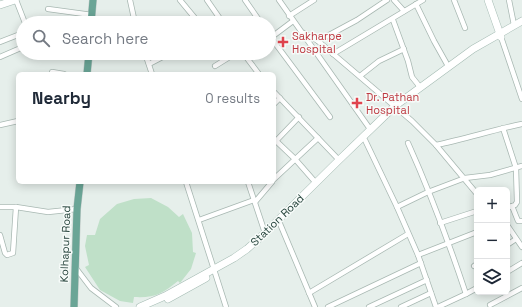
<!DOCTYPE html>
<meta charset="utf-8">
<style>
body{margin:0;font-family:"Space Grotesk",sans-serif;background:#f6f6f7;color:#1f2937}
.controls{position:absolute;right:12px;bottom:12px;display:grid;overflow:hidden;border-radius:6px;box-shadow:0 2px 10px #0003}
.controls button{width:36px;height:36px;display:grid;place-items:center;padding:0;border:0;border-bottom:1px solid #e0e1e3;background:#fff;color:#1f2937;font:20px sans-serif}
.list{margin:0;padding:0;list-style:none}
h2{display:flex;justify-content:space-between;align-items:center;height:52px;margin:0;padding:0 16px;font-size:17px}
h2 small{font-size:13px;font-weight:400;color:#747a83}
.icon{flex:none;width:22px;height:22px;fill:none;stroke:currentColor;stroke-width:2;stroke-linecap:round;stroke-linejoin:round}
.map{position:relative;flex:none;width:522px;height:307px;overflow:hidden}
.search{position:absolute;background:#fff;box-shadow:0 2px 10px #0003;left:16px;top:16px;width:260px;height:44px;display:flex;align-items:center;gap:10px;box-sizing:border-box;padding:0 14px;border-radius:22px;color:#747a83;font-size:15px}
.panel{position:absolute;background:#fff;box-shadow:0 2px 10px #0003;left:16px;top:72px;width:260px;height:112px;border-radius:6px}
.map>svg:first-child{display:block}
.green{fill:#bfe0c8}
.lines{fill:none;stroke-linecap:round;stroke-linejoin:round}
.street-casing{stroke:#a8b8b2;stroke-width:6}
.secondary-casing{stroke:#a4bbb3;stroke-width:8}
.primary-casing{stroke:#c2cac8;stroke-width:8}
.street{stroke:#fff;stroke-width:4.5}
.secondary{stroke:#fff;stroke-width:7}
.primary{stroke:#6aa596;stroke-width:7}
.health-dot{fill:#e0444e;stroke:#f7fbf9;stroke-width:1.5}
.labels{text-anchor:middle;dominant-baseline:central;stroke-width:3;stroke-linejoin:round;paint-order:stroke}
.health-label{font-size:11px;fill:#be3a42;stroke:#f7fbf9;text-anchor:start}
.street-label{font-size:11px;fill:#24423a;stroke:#f7fbf9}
</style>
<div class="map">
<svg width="522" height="307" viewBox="0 0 522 307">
<rect width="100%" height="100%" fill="#e6efeb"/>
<path class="green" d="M151,198L168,207L179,217L183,214L192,233L193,252L196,253L191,269L180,283L178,281C162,294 155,298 134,297L133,303L120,301L100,290L85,267L89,265L85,246L87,235H95L100,219L117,204L134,199Z"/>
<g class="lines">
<g class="street-casing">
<g id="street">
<polyline points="16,0 25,23"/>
<polyline points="130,0 135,23"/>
<polyline points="180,0 199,23"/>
<polyline points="207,0 223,23"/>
<polyline points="245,0 261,23"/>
<polyline points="279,0 370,129"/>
<polyline points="394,0 404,11"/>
<polyline points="454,0 465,28"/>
<polyline points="509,0 514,25"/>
<polyline points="416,4 434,41 448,66"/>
<polyline points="48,9 92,15"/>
<polyline points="289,16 314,0"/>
<polyline points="393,20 408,61 412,77 420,87"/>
<polyline points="304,33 318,41 412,121 436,145 477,194"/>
<polyline points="269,35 330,117"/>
<polyline points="501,37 522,99"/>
<polyline points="269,39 293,21"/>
<polyline points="318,41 357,20 387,0"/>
<polyline points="0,42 23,33"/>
<polyline points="145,53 152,74"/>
<polyline points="243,53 259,74"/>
<path d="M333,54C363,36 393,18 423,0"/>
<polyline points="0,57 23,47"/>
<polyline points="149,64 170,53"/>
<polyline points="215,66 236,53"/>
<polyline points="52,72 64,74"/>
<polyline points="360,76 379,61 404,49"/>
<polyline points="274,92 339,160"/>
<polyline points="274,104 280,98"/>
<polyline points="0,125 18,121"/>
<polyline points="503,128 516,168 517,202 515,205 507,208"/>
<polyline points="362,137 365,140 397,207 418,255 436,307"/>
<polyline points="274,139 295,159 316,183"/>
<polyline points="275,142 299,117"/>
<path d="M408,143C430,192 449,243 466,294L477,288"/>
<path d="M436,145C465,139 493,130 522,124"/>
<polyline points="274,179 318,138"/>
<polyline points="186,182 226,307"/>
<polyline points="248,182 265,233"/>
<polyline points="255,202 272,182"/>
<polyline points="512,206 518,221 522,221"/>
<polyline points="0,207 16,207 48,212 77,209"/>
<polyline points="397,207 428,192 465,178 490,175 522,166"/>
<polyline points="278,219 315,307"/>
<polyline points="199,220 254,200"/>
<polyline points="440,223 477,211"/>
<polyline points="507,225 522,247"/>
<polyline points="0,235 5,253 7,255 13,253 16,207"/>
<polyline points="507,245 516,239"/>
<polyline points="418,255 477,232"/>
<polyline points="474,266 477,264"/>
<polyline points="75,267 91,288 116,307"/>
<polyline points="507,272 522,263"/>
<polyline points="309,293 408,234"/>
<polyline points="490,305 522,288"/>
<polyline points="328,307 421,263"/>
<polyline points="369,307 427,280"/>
<polyline points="401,307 431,293"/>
<polyline points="438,307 466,294"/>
</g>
</g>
<g class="secondary-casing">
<g id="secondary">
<polyline points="488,0 501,37"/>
<polyline points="0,5 15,0"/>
<polyline points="168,299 206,278"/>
<polyline points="140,307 165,296 234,258 247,249 265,233 339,160 395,106 473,49 522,21"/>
</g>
</g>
<g class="primary-casing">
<g id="primary">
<polyline points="91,23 93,0"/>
<polyline points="87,74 89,53"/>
<polyline points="74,307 77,209 80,182"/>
</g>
</g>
<use href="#street" class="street"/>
<use href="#secondary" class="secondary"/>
<use href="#primary" class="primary"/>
</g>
<g class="health-dot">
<path d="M281 36h4v4h4v4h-4v4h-4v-4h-4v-4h4z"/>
<path d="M355 97h4v4h4v4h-4v4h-4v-4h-4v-4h4z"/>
</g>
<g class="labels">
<g class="health-label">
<text x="292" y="36">Sakharpe<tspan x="292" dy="13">Hospital</tspan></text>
<text x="366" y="97">Dr. Pathan<tspan x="366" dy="13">Hospital</tspan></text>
</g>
<g class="street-label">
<text transform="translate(277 220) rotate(-44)">Station Road</text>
<text transform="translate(65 244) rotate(-88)">Kolhapur Road</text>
</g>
</g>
</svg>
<div class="controls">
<button>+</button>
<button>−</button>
<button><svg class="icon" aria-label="layers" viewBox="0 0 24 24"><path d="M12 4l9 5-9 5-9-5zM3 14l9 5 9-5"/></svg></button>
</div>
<div class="search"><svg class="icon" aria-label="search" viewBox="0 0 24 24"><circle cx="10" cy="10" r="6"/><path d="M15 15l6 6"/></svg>Search here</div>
<section class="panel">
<h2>Nearby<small>0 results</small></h2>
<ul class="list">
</ul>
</section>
</div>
